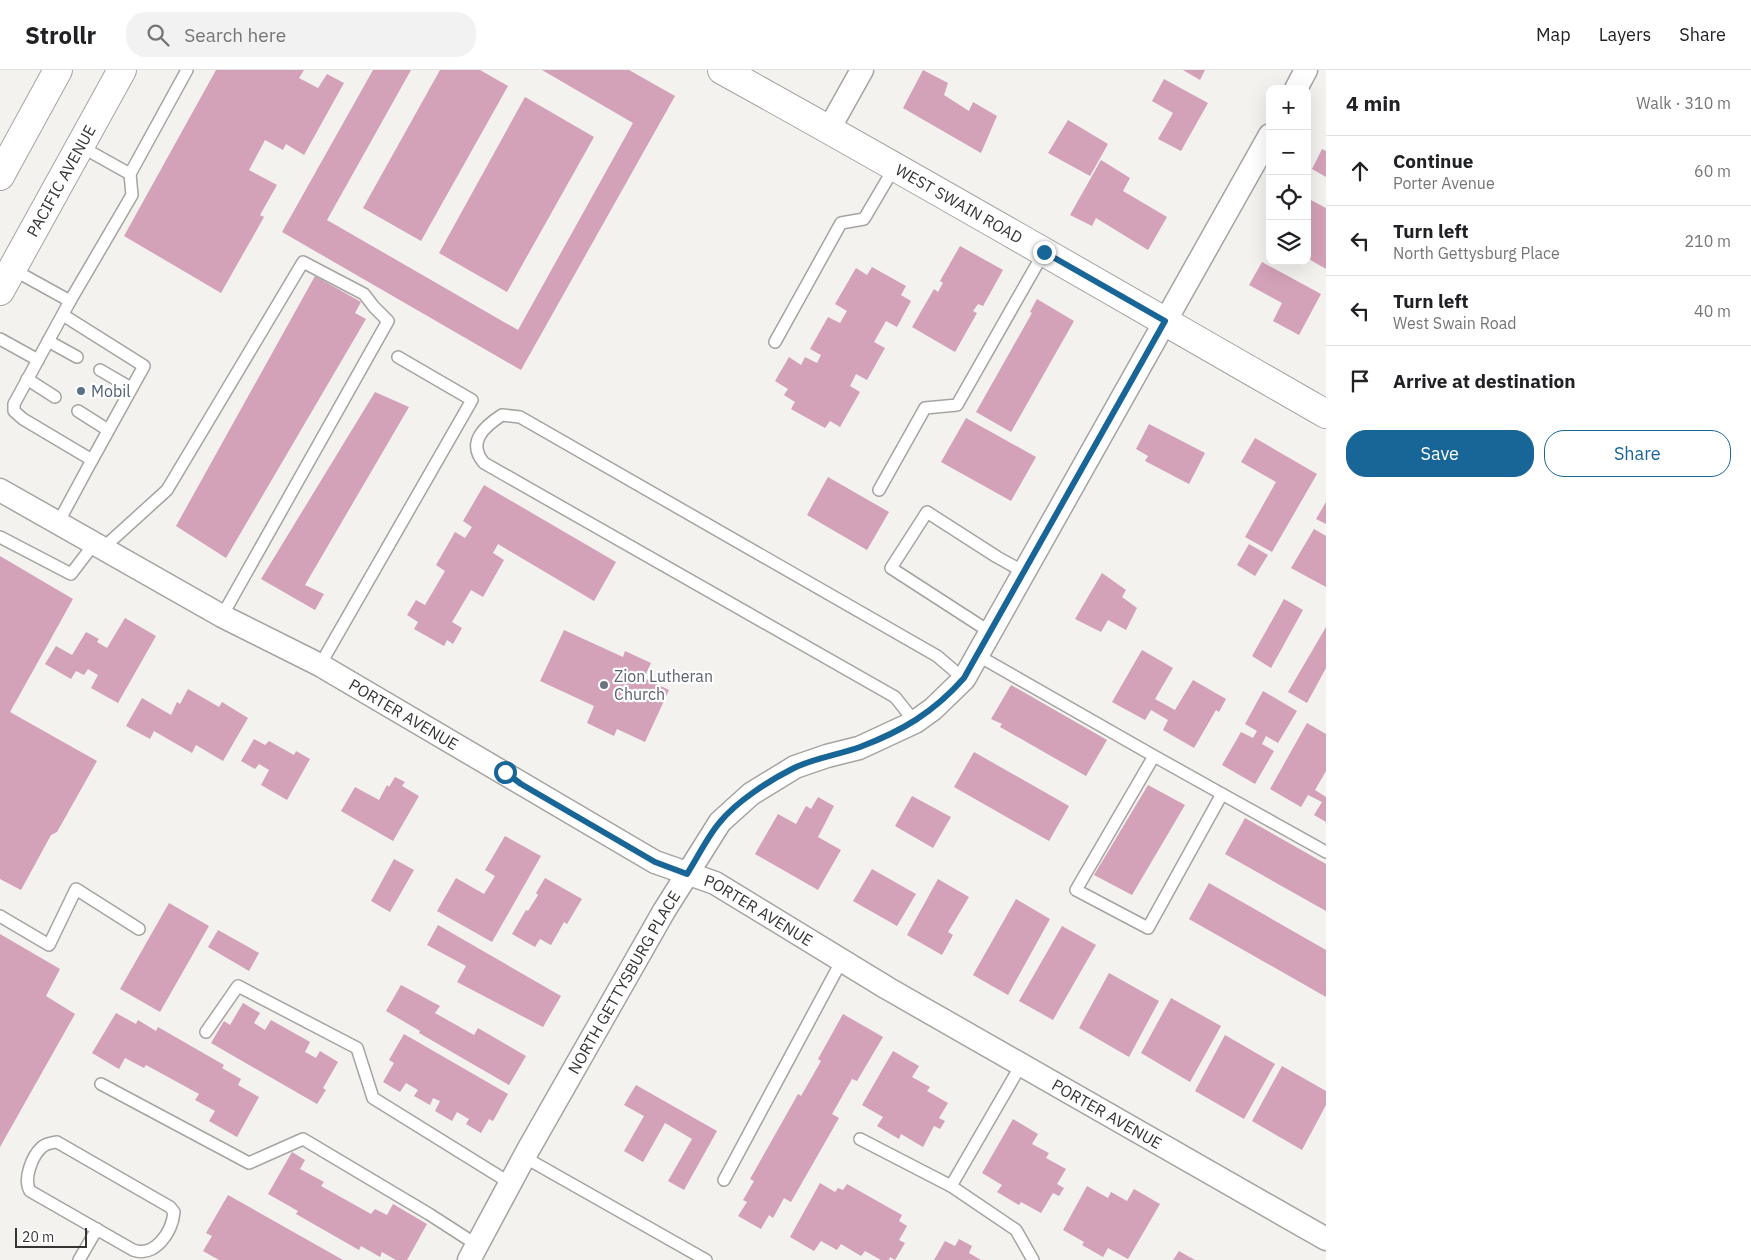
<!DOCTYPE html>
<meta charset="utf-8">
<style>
body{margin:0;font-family:"IBM Plex Sans",sans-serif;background:#f2f2f2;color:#202124}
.controls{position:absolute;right:15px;top:15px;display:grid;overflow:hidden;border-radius:10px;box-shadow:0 5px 20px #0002}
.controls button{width:45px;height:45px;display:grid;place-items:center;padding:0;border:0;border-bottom:1px solid #e0e0e0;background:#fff;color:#202124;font:25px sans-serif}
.scale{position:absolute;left:15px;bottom:12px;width:72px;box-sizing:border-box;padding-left:5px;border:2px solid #363534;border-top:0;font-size:14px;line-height:18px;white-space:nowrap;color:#363534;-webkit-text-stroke:4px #fff;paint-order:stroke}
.stop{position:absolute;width:15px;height:15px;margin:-11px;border:4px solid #186598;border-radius:50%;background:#fff}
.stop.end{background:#186598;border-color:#fff;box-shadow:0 1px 5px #0008}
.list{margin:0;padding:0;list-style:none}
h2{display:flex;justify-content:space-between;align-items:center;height:65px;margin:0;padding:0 20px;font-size:21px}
h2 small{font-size:16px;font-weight:400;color:#757577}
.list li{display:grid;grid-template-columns:32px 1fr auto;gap:15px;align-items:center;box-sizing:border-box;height:70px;padding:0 20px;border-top:1px solid #e0e0e0}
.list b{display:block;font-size:19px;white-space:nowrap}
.list p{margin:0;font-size:16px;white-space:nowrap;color:#757577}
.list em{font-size:16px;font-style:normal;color:#757577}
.actions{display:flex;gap:10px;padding:15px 20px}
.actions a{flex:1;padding:11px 0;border:1px solid #186598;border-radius:20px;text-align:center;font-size:18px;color:#186598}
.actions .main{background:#186598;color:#fff}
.icon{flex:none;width:28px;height:28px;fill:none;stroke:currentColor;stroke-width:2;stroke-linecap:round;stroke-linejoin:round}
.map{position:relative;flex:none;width:1326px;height:1190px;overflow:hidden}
header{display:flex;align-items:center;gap:30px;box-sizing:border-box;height:70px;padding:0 25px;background:#fff;border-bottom:1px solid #e0e0e0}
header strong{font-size:24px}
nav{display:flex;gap:28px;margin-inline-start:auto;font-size:18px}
.search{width:350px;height:45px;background:#f2f2f2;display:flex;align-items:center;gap:12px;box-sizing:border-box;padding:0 18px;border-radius:20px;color:#757577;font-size:19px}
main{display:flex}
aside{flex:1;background:#fff}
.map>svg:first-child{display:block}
.building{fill:#d3a1b8}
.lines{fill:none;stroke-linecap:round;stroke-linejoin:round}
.service-casing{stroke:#a5a4a1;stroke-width:14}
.minor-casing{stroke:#a5a4a1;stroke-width:25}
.tertiary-casing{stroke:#a5a4a1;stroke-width:30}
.primary-casing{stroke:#a5a4a1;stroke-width:30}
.service{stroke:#fff;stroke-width:11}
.minor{stroke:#fff;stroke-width:22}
.tertiary{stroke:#fff;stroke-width:28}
.primary{stroke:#fff;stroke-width:28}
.route{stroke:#186598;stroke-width:6}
.service-dot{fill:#5c6f8a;stroke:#fff;stroke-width:2}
.worship-dot{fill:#6b7280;stroke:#fff;stroke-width:2}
.labels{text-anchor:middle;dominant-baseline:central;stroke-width:4.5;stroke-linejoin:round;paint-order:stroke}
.street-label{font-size:16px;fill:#363534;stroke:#fff}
.service-label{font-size:16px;fill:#4e5e75;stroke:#fff;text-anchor:start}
.worship-label{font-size:16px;fill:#5b616d;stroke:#fff;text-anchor:start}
</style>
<header>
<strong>Strollr</strong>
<div class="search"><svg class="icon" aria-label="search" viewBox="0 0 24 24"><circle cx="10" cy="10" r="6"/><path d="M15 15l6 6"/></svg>Search here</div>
<nav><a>Map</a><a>Layers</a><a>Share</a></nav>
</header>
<main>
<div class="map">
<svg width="1326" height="1190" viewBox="0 0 1326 1190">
<rect width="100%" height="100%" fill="#f3f2ef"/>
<g class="building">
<polygon points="216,0 304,0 299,8 318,18 327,4 344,13 304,85 286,74 283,80 265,70 249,100 277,115 260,145 264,147 221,223 124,166"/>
<polygon points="373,0 411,0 327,150 518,260 633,53 542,0 629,0 675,26 521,300 282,162"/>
<polygon points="440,0 480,0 508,16 421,171 363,138"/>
<polygon points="923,0 948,13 944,25 969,41 973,32 997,46 981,83 903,38"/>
<polygon points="1183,0 1205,0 1200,10"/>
<polygon points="1164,9 1208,33 1181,81 1158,69 1173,43 1152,31"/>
<polygon points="525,27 594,67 507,222 439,183"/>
<polygon points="1068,50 1108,74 1090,106 1048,83"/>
<polygon points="1322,79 1326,81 1326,107 1312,99"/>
<polygon points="1101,90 1130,108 1123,121 1167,147 1148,180 1096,148 1092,156 1070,145"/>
<polygon points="1307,128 1326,138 1326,199 1307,188"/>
<polygon points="960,176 1003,200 983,236 978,234 973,241 977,243 955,282 912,257 934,219 938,222 943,213 940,211"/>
<polygon points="1262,192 1321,224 1299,265 1273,251 1282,233 1249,215"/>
<polygon points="872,197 906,216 901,225 911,231 897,257 886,251 874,272 885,278 867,310 856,304 850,316 860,322 840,357 830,351 825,358 791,339 795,332 784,325 788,319 775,311 789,287 801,295 805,287 817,293 821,285 810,279 828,247 840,253 847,241 835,234 856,198 867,205"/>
<polygon points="315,206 361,232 355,243 366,249 226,488 176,456"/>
<polygon points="1037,229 1074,251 1011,362 976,342 1032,243 1030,242"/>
<polygon points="375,322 409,337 305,515 324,524 315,540 261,509"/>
<polygon points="966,348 1036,387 1011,431 941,392"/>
<polygon points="1149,354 1205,383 1189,414 1145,391 1148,386 1136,379"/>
<polygon points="1255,368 1317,404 1272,482 1245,467 1276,412 1241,392"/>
<polygon points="828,407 889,442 867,480 807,445"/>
<polygon points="484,415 616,492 594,531 498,474 493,483 504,490 483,527 471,520 452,552 462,558 453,574 447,570 444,576 414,559 418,552 407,545 416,530 425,535 445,501 436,495 455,462 465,468 472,457 463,451"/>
<polygon points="1326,432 1326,454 1316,449"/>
<polygon points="1314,459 1326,466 1326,517 1291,498"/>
<polygon points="1249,474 1268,485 1255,506 1237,495"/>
<polygon points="0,486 73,529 10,642 97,691 57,762 51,765 21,820 0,809"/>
<polygon points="1102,503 1126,520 1122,527 1137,538 1126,560 1108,550 1101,562 1075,549"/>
<polygon points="1284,529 1303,540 1271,598 1252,586"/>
<polygon points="125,548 156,566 118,633 91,618 98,605 88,599 84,605 76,601 71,609 45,594 56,576 72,585 86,562 99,569 97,572 107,578"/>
<polygon points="1326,557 1326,598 1307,633 1288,622"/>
<polygon points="564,560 623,587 625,581 651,593 644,608 669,620 645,672 617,659 614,666 587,653 594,636 540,611"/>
<polygon points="1142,580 1173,598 1155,629 1175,640 1193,610 1226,629 1219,642 1216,640 1194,678 1163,660 1168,650 1151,640 1145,650 1112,632"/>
<polygon points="1011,615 1107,670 1086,706 1000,657 1002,654 991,649"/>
<polygon points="188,619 219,637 222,632 248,648 223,691 196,675 192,683 154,661 150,669 126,656 142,628 171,645 177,632 180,634"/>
<polygon points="1263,621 1297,641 1278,673 1266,666 1262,674 1274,681 1255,714 1222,695 1241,662 1253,668 1257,661 1245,654"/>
<polygon points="1307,653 1326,664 1326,701 1315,720 1326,727 1326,752 1314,745 1322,732 1308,725 1301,737 1270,719"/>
<polygon points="254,669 265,675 269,671 294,685 296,681 310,689 287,730 261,715 269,700 259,694 255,699 241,691"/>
<polygon points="974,682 1069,736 1049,771 954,717"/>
<polygon points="395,707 405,712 402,716 419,726 393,771 341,741 355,717 379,730 387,715 389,717"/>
<polygon points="1148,715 1185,735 1132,825 1094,805"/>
<polygon points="912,726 951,747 933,778 895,756"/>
<polygon points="818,727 834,736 818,767 841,780 818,820 755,784 778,744 796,754 806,736 811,739"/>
<polygon points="1245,748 1326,794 1326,841 1225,784"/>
<polygon points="505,766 541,786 492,872 437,841 456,808 484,824 495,806 485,800"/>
<polygon points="394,789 414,800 390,842 371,831"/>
<polygon points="872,799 916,824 897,856 853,831"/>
<polygon points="545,808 582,829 567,854 564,852 551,875 540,869 535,877 512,864 526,840 528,841 538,825 536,823"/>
<polygon points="938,809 969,827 948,862 953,865 942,885 907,865"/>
<polygon points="1209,813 1326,880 1326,927 1189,849"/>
<polygon points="1016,829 1050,849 1008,925 973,905"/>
<polygon points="169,833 209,856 160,942 120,919"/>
<polygon points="438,855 561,926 543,957 457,912 466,896 427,875"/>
<polygon points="1062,856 1096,875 1053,950 1019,931"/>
<polygon points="218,860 259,883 249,901 208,877"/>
<polygon points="0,864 60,899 46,926 75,944 0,1077"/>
<polygon points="1109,903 1159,931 1129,987 1079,958"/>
<polygon points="401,915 440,936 435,943 474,965 478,958 526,986 509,1015 419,963 420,961 386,941"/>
<polygon points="1171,928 1221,956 1190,1012 1141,983"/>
<polygon points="243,933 260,943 254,953 265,960 271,950 310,972 305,982 316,988 320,981 338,992 323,1018 326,1020 317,1034 211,973 224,951 230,955"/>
<polygon points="116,943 136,954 138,950 156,961 158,957 224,995 222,998 241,1009 238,1015 259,1027 237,1067 209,1051 215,1041 195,1030 199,1024 146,995 144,998 125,988 119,999 92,983"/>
<polygon points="843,944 883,967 857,1011 852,1009 832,1044 839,1048 791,1132 784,1128 773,1148 769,1145 761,1159 738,1146 747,1132 743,1130 754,1111 750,1109 798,1024 801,1026 821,991 818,989"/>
<polygon points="404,964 508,1024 493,1051 489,1049 481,1063 466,1054 469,1049 457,1042 452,1051 435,1041 440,1031 433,1028 430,1035 414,1026 418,1020 406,1013 400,1022 383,1012 394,993 389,990"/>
<polygon points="1225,965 1275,994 1244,1049 1195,1021"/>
<polygon points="893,981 919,996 912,1007 930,1017 927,1021 948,1033 939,1048 945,1051 940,1059 934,1056 923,1077 901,1064 899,1069 877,1056 883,1047 862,1035"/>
<polygon points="1282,996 1326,1021 1326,1035 1302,1080 1252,1051"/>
<polygon points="636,1015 717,1061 684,1120 668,1111 692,1069 665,1053 643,1092 624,1081 644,1046 624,1035"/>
<polygon points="1013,1049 1038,1064 1032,1074 1049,1083 1046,1088 1066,1099 1057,1114 1064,1118 1059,1126 1053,1123 1041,1143 1021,1132 1019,1135 997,1122 1002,1115 982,1103"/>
<polygon points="292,1082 305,1090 300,1099 324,1112 321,1116 371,1144 375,1139 387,1145 393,1134 427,1154 407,1190 396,1190 382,1182 380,1187 361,1176 359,1180 296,1144 298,1141 268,1124"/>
<polygon points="820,1113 835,1122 838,1118 843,1120 847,1114 902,1145 899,1151 907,1156 899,1170 905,1173 895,1190 890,1187 889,1190 881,1190 865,1181 861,1186 841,1174 837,1180 821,1171 814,1181 790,1167"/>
<polygon points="1087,1116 1108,1128 1111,1122 1127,1131 1134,1119 1160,1134 1128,1189 1108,1178 1103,1187 1082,1175 1084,1172 1063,1160"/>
<polygon points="228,1125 343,1190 219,1190 203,1181 212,1166 206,1163"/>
<polygon points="959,1169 972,1176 969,1183 981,1190 934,1190 945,1171 955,1176"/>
<polygon points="1179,1181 1195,1190 1173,1190"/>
</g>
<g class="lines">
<g class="service-casing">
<g id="service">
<polyline points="80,76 130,104"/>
<polyline points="12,199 70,231"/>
<polyline points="63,245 144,296 92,390"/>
<polyline points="0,269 38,290"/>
<polyline points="48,271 77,287"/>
<polyline points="775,272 841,153 864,149 894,98"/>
<polyline points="100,300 131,318"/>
<polyline points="27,309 55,327"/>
<polyline points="78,341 108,360"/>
<polyline points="879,420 925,338 957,335 1044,182"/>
<polyline points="58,453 92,390 23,349 14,341 14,334 70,231 132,125 130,104 187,0"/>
<polyline points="0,467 71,504 94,474"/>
<polyline points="102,479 167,420 303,192 364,224 374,237 388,251 222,546"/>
<polyline points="990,562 891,498 927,442 997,487 1024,502"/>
<polyline points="977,585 1154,686 1076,820 1148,858 1222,724 1154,686"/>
<polyline points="320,595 472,330 398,287"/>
<path d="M915,652L895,627L484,393C466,372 485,356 502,345L520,347L937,586L964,609"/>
<polyline points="1222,724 1326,782"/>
<polyline points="0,846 49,875 76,819 139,859"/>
<polyline points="206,962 238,916 357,978 373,1028 510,1113"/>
<polyline points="1021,995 951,1116 1016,1160 1033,1190"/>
<polyline points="101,1014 249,1093 303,1069 429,1144 477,1175"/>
<polyline points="860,1069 951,1116"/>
<path d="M57,1072L170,1137L174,1142C172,1162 155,1188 133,1180L30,1121C23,1109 32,1086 42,1077C47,1073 51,1073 57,1072Z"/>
<polyline points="524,1087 706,1190"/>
<polyline points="724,1110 842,890"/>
<polyline points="79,1190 97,1159"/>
</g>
</g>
<g class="minor-casing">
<g id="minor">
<polyline points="1296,19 1306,0"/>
<polyline points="829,59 862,0"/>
<path id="s1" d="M0,420L222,546L320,595L655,792L715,813L887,918L1326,1169"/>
<path id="s2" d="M469,1190L528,1080L664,841L720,752L751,724L795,697L827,686L859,678L915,652L933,639L964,609L1270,65"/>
</g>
</g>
<g class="tertiary-casing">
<g id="tertiary">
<path id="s3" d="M722,0C925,112 1125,229 1326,344"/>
</g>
</g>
<g class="primary-casing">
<g id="primary">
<polyline points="0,106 58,0"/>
<path id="s4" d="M0,221L122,0"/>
</g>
</g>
<use href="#service" class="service"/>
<use href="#minor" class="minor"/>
<use href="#tertiary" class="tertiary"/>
<use href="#primary" class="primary"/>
</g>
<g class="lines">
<path class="route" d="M505,702L521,714L655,792L687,804C698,787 707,767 720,752C737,731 770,710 794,698C814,688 838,685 860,677C902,661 933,643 964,608L1165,251L1044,182"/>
</g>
<circle class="service-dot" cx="81" cy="321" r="5"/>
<circle class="worship-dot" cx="604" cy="615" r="5"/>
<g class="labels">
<g class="street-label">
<text stroke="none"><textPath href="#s4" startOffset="126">PACIFIC AVENUE</textPath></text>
<text stroke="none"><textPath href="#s3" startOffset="272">WEST SWAIN ROAD</textPath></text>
<text stroke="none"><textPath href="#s1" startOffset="462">PORTER AVENUE</textPath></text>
<text stroke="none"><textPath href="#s1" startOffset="868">PORTER AVENUE</textPath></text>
<text stroke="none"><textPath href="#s2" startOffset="318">NORTH GETTYSBURG PLACE</textPath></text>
<text stroke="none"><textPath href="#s1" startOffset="1272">PORTER AVENUE</textPath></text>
</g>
<g class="service-label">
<text x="91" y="321">Mobil</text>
</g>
<g class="worship-label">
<text x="614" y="606">Zion Lutheran<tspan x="614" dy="18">Church</tspan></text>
</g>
</g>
</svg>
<div class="controls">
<button>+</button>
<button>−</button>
<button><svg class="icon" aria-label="locate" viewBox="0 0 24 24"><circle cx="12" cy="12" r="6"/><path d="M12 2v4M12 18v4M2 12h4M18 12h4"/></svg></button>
<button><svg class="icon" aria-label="layers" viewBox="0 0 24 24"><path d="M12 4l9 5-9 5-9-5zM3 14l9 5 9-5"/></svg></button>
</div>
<div class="scale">20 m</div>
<div class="stop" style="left:505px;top:702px"></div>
<div class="stop end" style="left:1044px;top:182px"></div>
</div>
<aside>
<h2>4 min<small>Walk · 310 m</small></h2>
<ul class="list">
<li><svg class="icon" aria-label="ahead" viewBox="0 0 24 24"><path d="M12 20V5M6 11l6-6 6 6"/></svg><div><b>Continue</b><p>Porter Avenue</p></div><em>60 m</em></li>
<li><svg class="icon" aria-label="left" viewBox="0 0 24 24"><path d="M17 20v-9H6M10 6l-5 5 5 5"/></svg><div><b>Turn left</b><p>North Gettysburg Place</p></div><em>210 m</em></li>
<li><svg class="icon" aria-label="left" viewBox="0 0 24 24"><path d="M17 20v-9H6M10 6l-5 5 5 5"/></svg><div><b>Turn left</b><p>West Swain Road</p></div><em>40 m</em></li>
<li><svg class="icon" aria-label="arrive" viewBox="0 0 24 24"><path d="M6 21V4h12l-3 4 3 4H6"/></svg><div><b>Arrive at destination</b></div></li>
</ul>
<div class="actions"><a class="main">Save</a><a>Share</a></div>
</aside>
</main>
